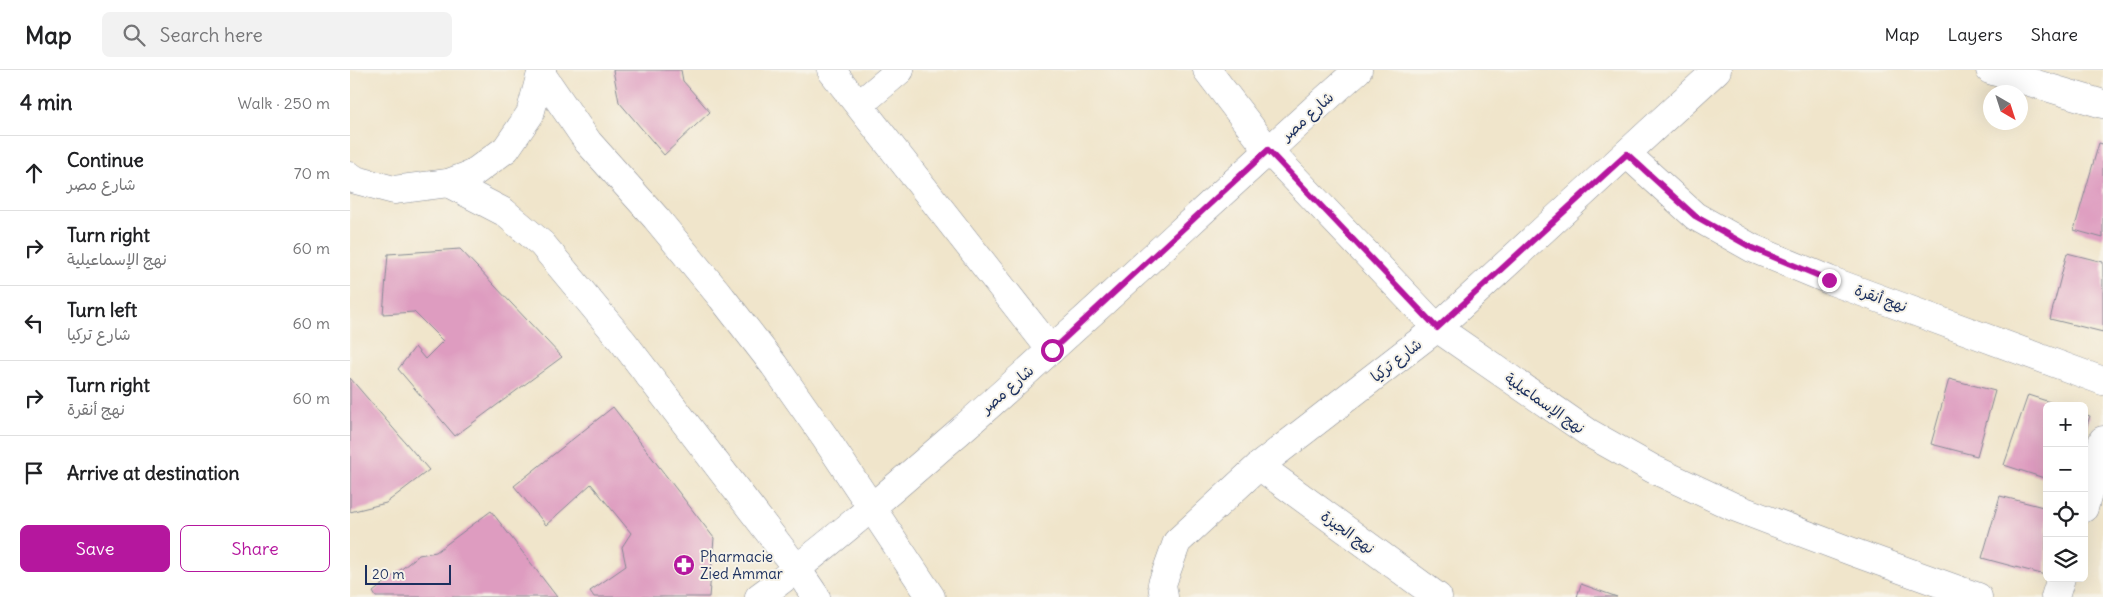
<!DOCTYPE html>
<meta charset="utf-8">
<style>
body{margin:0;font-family:Delius,"Playpen Sans Arabic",sans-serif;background:#f2f2f2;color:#202124}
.controls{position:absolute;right:15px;bottom:15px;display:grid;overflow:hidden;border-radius:8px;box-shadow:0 5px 20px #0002}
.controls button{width:45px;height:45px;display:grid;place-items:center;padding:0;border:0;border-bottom:1px solid #e0e0e0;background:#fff;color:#202124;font:25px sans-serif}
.compass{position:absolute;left:1633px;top:15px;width:45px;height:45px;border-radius:50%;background:#fff;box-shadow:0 5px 20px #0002;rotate:141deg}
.scale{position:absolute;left:15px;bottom:12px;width:86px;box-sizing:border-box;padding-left:5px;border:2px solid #1b2f5e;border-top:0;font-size:14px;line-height:18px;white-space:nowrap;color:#1b2f5e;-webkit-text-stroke:4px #f7f3e8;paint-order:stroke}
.stop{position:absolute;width:15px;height:15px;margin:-11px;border:4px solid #b5179e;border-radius:50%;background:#fff}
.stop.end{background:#b5179e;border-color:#fff;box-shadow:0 1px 5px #0008}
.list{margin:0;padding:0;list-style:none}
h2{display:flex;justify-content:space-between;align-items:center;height:65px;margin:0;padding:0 20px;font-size:21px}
h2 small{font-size:16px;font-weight:400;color:#757577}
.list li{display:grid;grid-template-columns:32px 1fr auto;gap:15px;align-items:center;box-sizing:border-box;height:75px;padding:0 20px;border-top:1px solid #e0e0e0}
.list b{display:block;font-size:19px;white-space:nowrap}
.list p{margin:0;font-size:16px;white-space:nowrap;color:#757577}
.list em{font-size:16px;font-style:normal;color:#757577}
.actions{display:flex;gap:10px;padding:15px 20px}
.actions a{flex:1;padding:11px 0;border:1px solid #b5179e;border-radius:8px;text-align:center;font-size:18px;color:#b5179e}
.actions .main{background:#b5179e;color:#fff}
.icon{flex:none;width:28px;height:28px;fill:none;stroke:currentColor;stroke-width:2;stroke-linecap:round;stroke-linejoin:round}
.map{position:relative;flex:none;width:1753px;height:527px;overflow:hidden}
header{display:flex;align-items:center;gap:30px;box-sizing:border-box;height:70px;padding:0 25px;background:#fff;border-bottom:1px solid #e0e0e0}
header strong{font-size:24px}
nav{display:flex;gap:28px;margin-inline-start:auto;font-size:18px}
.search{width:350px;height:45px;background:#f2f2f2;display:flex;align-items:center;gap:12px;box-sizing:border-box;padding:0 18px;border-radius:8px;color:#757577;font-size:19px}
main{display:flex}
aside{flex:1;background:#fff}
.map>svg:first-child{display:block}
.building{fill:#de9cc0}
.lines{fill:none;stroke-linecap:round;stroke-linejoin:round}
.street-casing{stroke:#868a94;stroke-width:29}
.secondary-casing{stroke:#868a94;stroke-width:29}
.street{stroke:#fff;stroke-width:28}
.secondary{stroke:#fff;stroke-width:28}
.route{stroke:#b5179e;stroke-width:6}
.labels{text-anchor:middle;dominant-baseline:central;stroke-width:4;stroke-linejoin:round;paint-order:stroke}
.street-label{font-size:15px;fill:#1b2f5e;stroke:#f7f3e8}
.poi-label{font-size:15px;fill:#1b2f5e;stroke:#f7f3e8;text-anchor:start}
</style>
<header>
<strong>Map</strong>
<div class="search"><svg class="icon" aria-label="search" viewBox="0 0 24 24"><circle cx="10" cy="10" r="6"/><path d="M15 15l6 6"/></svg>Search here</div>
<nav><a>Map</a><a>Layers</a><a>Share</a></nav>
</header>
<main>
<aside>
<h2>4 min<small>Walk · 250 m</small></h2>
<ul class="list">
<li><svg class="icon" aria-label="ahead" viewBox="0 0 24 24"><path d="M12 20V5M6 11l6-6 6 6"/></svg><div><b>Continue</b><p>شارع مصر</p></div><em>70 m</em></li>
<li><svg class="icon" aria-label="right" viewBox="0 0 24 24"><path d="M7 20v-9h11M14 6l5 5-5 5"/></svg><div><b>Turn right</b><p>نهج الإسماعيلية</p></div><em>60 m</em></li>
<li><svg class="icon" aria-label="left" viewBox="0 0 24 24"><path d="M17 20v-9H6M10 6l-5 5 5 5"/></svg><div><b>Turn left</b><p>شارع تركيا</p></div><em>60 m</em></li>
<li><svg class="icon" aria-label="right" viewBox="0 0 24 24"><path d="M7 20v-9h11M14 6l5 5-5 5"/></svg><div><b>Turn right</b><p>نهج أنقرة</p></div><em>60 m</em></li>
<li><svg class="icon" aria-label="arrive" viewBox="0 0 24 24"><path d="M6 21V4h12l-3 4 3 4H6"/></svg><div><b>Arrive at destination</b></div></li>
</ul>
<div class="actions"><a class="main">Save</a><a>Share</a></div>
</aside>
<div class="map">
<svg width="1753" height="527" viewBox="0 0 1753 527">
<rect width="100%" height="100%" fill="#f7f3e8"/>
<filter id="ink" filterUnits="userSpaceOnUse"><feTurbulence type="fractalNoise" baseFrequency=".02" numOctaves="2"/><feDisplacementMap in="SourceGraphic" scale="10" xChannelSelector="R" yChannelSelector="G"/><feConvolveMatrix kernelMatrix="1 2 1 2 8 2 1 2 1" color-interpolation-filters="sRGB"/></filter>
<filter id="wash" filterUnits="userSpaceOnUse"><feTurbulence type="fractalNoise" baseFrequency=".0096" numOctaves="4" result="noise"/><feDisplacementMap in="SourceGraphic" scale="20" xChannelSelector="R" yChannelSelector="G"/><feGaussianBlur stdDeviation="1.12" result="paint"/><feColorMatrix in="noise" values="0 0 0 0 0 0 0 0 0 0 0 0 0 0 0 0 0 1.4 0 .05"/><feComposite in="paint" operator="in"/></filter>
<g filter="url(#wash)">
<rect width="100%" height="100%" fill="#f0e5cb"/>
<g id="blocks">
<g class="building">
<polygon points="263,0 331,0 333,11 360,42 314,85 269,32"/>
<polygon points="1749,73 1753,74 1753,168 1724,160"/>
<polygon points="110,179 212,287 105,366 48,299 65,277 75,289 93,271 64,242 33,244 38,184"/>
<polygon points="1717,183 1753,192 1753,262 1700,249"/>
<polygon points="0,308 79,400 36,433 0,442"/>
<polygon points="1599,309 1645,321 1627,386 1581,374"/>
<polygon points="1678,325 1709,335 1697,336 1697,409 1654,395"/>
<polygon points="263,337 364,468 359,527 244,527 240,521 276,496 272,477 281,463 241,414 196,455 164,416"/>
<polygon points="1734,344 1740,346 1735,361 1734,361"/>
<polygon points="1650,426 1697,438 1695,505 1632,488"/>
<polygon points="141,441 207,527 26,527 23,522 69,485 86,482"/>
<polygon points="1231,514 1267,527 1227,527"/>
</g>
</g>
</g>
<g filter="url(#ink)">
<use href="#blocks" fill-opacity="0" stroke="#868a94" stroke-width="1"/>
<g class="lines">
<g class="street-casing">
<g id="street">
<polyline points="481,0 701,280"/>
<polyline points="857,0 918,80 1087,258 1239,363 1303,399 1384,437 1503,482 1628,527"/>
<polyline points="1640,0 1753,34"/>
<polyline points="509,35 550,0"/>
<polyline points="1277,84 1345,146 1402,178 1479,210 1753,311"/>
<polyline points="909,396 1088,527"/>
<polyline points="1734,438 1753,370"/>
<path d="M409,527C479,476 544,418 610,361C745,243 874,119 1008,0"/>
<polyline points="814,527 812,514 827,472 909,396 1087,258 1367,0"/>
<polyline points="1705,527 1711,508"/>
</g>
</g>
<g class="secondary-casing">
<g id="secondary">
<polyline points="192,5 238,72 306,148 372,228 424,295 476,369 581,527"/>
<polyline points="0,106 6,110 44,120 98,113 122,104 156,79 180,44 192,0"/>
<polyline points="98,113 154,142 192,174 274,273 447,499 466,527"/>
</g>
</g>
<use href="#street" class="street"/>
<use href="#secondary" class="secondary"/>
</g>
</g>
<g class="lines" filter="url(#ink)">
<polyline class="route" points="702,280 918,80 1087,258 1277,84 1345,146 1402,178 1479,210"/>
</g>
<defs>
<g id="pharmacy-disc" transform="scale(1.125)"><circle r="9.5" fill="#b5179e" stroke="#f7f3e8"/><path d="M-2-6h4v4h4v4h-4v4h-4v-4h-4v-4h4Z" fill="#fff"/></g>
</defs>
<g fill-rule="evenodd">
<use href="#pharmacy-disc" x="334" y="495"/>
</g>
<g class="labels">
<g class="street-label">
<text transform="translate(957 46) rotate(-42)">شارع مصر</text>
<text transform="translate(1531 228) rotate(19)">نهج أنقرة</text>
<text transform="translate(1046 290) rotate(-38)">شارع تركيا</text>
<text transform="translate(657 319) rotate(-41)">شارع مصر</text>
<text transform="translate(1195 333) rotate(35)">نهج الإسماعيلية</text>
<text transform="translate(998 462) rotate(36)">نهج الجيزة</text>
</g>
<g class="poi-label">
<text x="350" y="486">Pharmacie<tspan x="350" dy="17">Zied Ammar</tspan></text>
</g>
</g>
</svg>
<div class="controls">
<button>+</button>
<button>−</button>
<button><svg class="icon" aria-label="locate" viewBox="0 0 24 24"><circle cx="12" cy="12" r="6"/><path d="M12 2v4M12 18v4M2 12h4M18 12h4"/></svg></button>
<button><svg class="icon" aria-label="layers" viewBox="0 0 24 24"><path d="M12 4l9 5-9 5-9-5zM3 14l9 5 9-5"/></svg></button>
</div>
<svg class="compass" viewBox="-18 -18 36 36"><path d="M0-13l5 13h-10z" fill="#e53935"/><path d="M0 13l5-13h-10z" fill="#757577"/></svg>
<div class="scale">20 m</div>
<div class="stop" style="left:702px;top:280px"></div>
<div class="stop end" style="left:1479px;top:210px"></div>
</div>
</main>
